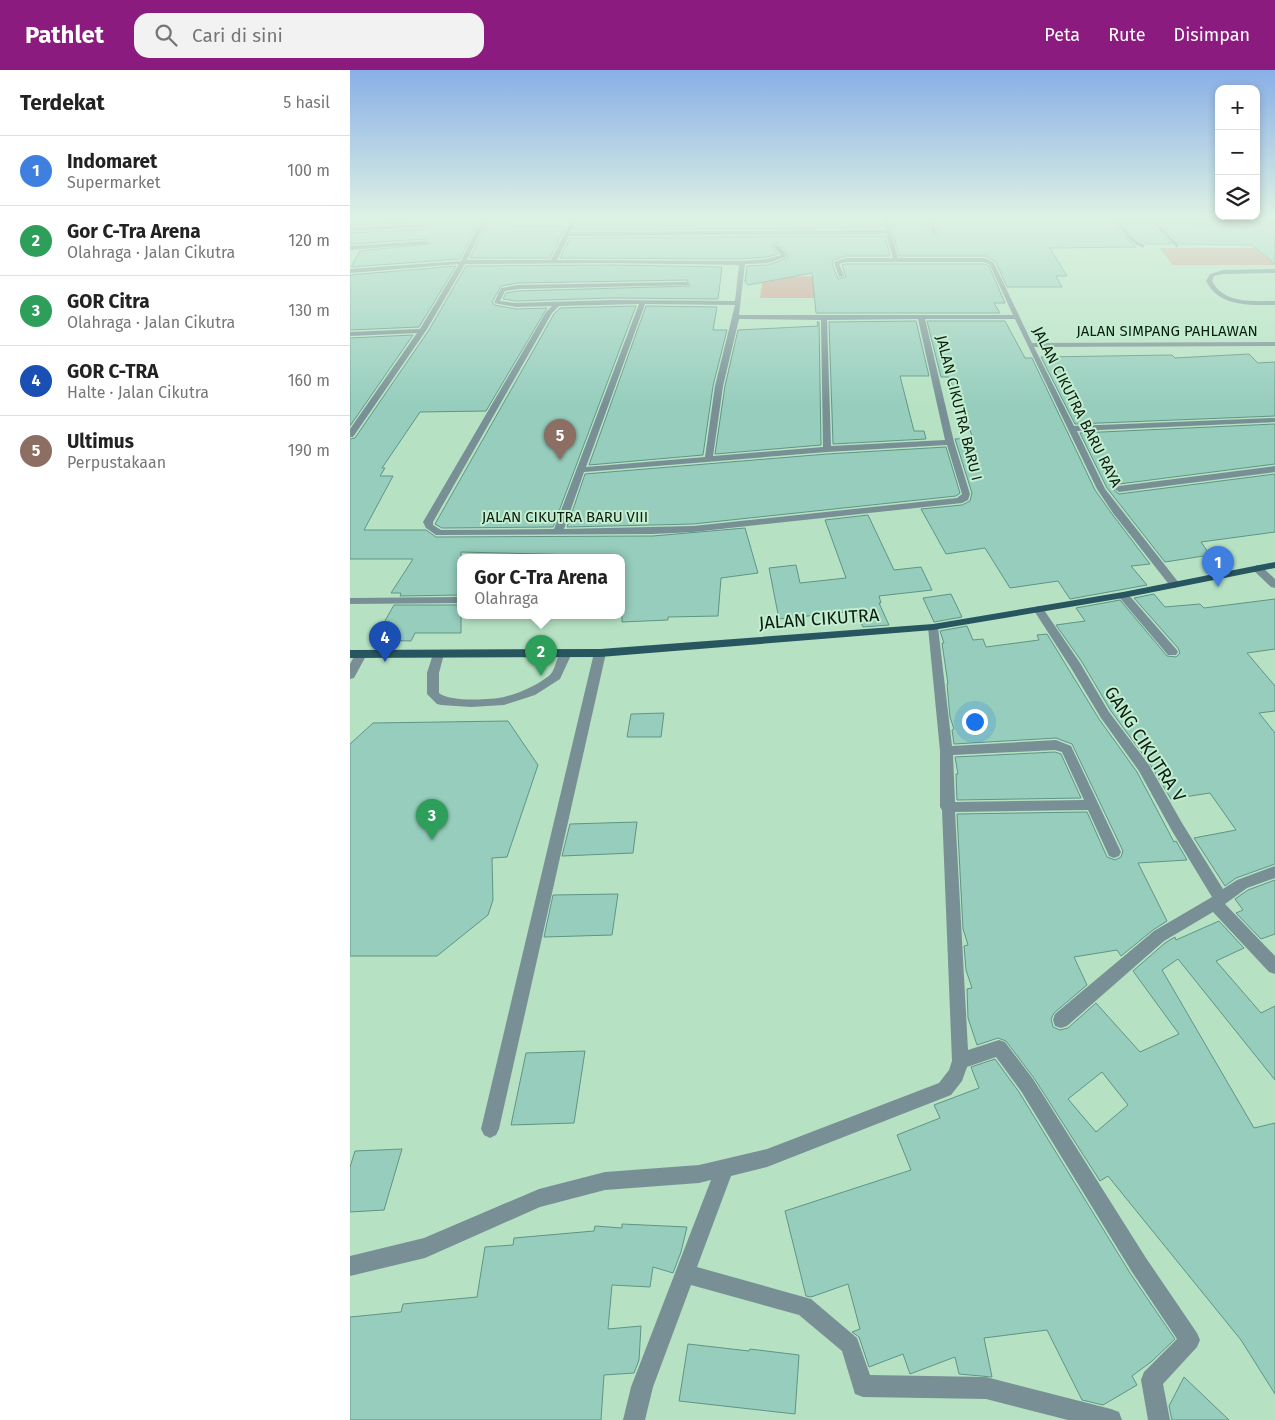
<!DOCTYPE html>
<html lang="id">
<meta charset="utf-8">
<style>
body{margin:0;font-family:"Fira Sans",sans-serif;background:#f2f2f2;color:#222}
.controls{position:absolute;right:15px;top:15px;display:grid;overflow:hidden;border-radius:10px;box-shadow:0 2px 8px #0003}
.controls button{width:45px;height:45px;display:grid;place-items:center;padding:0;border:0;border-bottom:1px solid #e0e0e0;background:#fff;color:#222;font:25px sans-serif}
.you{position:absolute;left:624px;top:651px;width:18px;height:18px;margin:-12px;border:4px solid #fff;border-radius:50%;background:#1a73e8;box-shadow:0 0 0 8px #1a73e833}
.badge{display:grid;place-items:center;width:32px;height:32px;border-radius:50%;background:#8b1b7e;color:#fff;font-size:16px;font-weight:700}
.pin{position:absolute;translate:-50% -41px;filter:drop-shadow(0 1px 2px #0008)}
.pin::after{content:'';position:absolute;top:26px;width:18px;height:15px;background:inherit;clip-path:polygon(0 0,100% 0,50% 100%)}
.popup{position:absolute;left:107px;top:484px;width:168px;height:65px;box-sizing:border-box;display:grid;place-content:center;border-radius:10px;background:#fff;filter:drop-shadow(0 1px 4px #0005);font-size:16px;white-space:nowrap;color:#767676}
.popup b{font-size:19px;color:#222}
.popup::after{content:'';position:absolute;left:50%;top:100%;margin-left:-10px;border:10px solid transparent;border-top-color:#fff}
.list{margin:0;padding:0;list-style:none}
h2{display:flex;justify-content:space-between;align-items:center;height:65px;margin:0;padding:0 20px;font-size:21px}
h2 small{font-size:16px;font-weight:400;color:#767676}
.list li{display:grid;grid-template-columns:32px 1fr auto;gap:15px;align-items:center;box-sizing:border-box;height:70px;padding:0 20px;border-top:1px solid #e0e0e0}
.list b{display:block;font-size:19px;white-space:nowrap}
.list p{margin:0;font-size:16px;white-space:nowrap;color:#767676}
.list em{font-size:16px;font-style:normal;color:#767676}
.icon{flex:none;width:28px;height:28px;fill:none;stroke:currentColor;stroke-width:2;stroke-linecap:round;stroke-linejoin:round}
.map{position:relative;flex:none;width:925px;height:1350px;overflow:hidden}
header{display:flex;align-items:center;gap:30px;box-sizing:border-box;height:70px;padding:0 25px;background:#8b1b7e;color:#fff}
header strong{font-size:24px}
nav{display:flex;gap:28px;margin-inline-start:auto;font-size:18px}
.search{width:350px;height:45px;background:#f2f2f2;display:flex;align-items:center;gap:12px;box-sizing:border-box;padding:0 18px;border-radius:15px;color:#767676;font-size:19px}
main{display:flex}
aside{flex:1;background:#fff}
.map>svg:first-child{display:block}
.green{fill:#d2988a}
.building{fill:#96cdbd;stroke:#5f9585;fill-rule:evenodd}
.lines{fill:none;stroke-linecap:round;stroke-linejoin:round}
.minor{fill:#789095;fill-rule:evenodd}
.major{fill:#285660;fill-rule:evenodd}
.labels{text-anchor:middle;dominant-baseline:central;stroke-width:4;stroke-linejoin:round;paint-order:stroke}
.far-street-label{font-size:15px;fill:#0d1d12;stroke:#c3efd0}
.street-label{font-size:18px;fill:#0d1d12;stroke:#c3efd0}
</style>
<header>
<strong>Pathlet</strong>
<div class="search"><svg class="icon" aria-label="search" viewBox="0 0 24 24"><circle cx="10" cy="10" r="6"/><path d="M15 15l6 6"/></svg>Cari di sini</div>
<nav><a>Peta</a><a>Rute</a><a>Disimpan</a></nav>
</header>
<main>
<aside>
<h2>Terdekat<small>5 hasil</small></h2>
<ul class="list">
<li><span class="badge" style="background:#3f7fe0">1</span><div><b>Indomaret</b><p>Supermarket</p></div><em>100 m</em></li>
<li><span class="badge" style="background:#2e9e5b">2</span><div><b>Gor C-Tra Arena</b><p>Olahraga · Jalan Cikutra</p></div><em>120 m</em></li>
<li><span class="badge" style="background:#2e9e5b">3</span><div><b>GOR Citra</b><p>Olahraga · Jalan Cikutra</p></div><em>130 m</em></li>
<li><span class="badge" style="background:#1a4fb4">4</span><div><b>GOR C-TRA</b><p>Halte · Jalan Cikutra</p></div><em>160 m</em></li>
<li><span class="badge" style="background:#8d6e63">5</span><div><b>Ultimus</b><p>Perpustakaan</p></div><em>190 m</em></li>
</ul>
</aside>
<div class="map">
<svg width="925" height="1350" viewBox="0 0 925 1350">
<rect width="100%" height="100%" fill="#b6e2c3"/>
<g class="green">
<polygon points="809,178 906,178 915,186 925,186 925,195 823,195"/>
<polygon points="472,206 473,228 410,228 413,207"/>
</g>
<g class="building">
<polygon points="97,147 131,147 110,189 1,197 10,181 79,174 75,169 0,174 0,163 79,159 83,154 81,152 0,155 0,152"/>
<polygon points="140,147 161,147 158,156 216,156 200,188 120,188"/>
<polygon points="230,147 516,147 529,148 532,158 224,160"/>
<polygon points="575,147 580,165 587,167 589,164 584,147 671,147 675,152 761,151 782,174 786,177 700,178 717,206 706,206 712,217 657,217 646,192 636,186 549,186 539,148"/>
<polygon points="772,153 799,153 821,174 797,174 788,169"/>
<polygon points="811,153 925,157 925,194 902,175 831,174"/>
<polygon points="535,166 540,186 496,186 483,190 482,193 488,209 496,207 492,195 496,194 634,194 639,196 655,233 644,233 650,243 466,243 462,203 398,215 395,212 397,196 418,195 438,188 436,181 427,173 422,177 428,184 417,187 391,189 210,188 220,168"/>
<polygon points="264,195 372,197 368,229 261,228 166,231 153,229 156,223 168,221 340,216 337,210 168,213 151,216 142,232 144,235 166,239 197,238 136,341 70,342 32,398 35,398 30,406 43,406 14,460 76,460 86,467 303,466 395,458 408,503 371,508 368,546 318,547 318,550 272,552 271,486 111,482 111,525 50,526 51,523 41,523 63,489 0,489 0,369 5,368 79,260 116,196"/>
<polygon points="106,196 69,257 0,260 0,205"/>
<polygon points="286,236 203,457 92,458 85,454 204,244 210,238"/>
<polygon points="296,236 367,237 363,260 377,260 363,316 353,385 239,395"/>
<polygon points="566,251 579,306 550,306 564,361 574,361 576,369 483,374 479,252"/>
<polygon points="577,251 655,251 675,288 682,288 745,420 762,444 800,494 781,496 797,515 720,529 708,511 660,518 635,478 596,484 571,439 612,435 620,431 622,423 605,369 623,368 599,307 591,307"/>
<polygon points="467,252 469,252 471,375 365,384 375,316 388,260 468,256"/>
<polygon points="63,265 0,356 0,268"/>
<polygon points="899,284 908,293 925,292 925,346 725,354 691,287 822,285 825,288"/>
<polygon points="925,354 925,394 769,414 764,418 764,420 769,424 925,404 925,462 851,472 860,485 815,492 757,418 730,363"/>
<polygon points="596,377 610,423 606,426 343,454 217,457 235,404 477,384"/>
<polygon points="518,445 544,500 571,497 582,520 529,526 531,533 529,533 539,555 513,557 506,541 429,549 419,498 446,495 450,513 496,508 475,450"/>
<polygon points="601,524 612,547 584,552 573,528"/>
<polygon points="804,524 815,537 850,534 854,538 925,529 925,579 897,583 925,616 925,641 909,643 925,663 925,794 886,808 875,816 844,768 886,760 860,723 821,729 800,694 761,641 732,592 706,555 735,551 726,538 770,530 817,586 826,587 830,583 828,578 784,528"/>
<polygon points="44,535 111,535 111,563 65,563 61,571 24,570"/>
<path d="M617,556L623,570L633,569L636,577L689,570L687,565L697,564L749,649L787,702L824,772L826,771L837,790L788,793L817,851L803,860L771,886L767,880L724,887L737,915L704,943L701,949L703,957L710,960L718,958L746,933L790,982L829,964L783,901L815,873L825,867L826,870L869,851L894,878L866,891L911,943L925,936V1010L828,889L812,900L904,1058L925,1053V1324L891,1270L758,1106L750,1111L684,1008L656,971L648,968L627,975L618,948L617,919L622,918L616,900L614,876L618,875L613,859L607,744L737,742L757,787L765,790L771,787L773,781L722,674L706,668L604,674L602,660L604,659L600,647L597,614H598L592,573H594L590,561ZM752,1002L778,1035L746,1062L718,1029Z"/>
<polygon points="314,643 311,667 277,667 281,644"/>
<polygon points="158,651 188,695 157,787 142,788 143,830 138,845 87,886 0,886 0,674 23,653"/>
<polygon points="705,682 711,684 731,728 607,730 606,704 608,704 605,687"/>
<polygon points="287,752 283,783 212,786 220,754"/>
<polygon points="925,810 925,864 911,869 886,843 893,840 885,829 898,820"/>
<polygon points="268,824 262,865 194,867 203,825"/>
<polygon points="235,981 224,1053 161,1055 176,983"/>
<polygon points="645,989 669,1022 780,1203 825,1269 801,1292 782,1306 787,1315 753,1335 732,1330 697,1260 634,1268 642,1307 609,1304 605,1287 560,1304 553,1284 519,1297 509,1267 502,1262 510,1259 498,1214 461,1227 456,1226 435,1141 561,1100 547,1065 590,1048 584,1035 629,1018 621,997"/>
<polygon points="52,1079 34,1140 0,1142 0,1097 5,1081"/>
<polygon points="272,1154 337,1157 331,1182 323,1203 303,1197 300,1217 262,1215 258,1259 291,1256 289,1290 284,1303 254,1305 251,1350 0,1350 0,1247 51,1242 53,1234 127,1227 135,1177 163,1175 164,1168 244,1161 245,1156 272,1158"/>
<polygon points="338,1274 399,1281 400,1279 449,1285 445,1344 329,1331"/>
<polygon points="834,1307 879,1350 822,1350 819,1336"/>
</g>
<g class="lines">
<g class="minor">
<path d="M133,147H138L117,190H201L223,147H228L221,162L535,160L531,147H537L548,188H635L644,193L682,273L925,272V276L684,277L724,356L925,348V352L727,361L755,419L829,513L830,515L825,518L821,517L763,443L747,419L665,249H575L604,372L620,424L618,430L612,433L343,462L303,464L86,465L76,458L73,452L196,242L202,236L166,237L144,233L151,218L168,215L337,212L339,215L168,219L155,221L150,231L166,233L261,230L385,231L389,195L264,193L115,194L77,259L3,367H0V359L67,263L0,266V262L70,259L109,194L0,203V199L111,191ZM536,164L543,188H496L484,192L489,207L494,206L489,194L496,192H634L640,195L663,245H389L395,194L418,193L436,187L435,182L427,175L424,177L431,185L417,189L391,191L207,190L219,166ZM289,234L204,459L91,460L83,455V452L202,243L209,236ZM295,234L385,235L365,316L355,387L236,397ZM389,249L471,250L473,377L363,386L373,316ZM568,249L595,370L481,376L477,250ZM597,375L612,424L607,428L343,456L214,459L234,402L477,382Z"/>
<polygon points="577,147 582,147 587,165 582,164"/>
<polygon points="760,147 827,147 925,151 925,155 806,151 829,175 827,178 800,151 768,151 787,171 795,175 793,178 783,173"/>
<polygon points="81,154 79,157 0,161 0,157"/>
<polygon points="75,171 77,174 0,180 0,176"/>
<path d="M925,199V203L873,204L864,206L862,211C874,234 902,231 925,231V235C899,235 869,237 856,211L860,204L873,200Z"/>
<polygon points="925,396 925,402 769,422 765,419 769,416"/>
<polygon points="907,495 911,496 925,509 925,518 921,517 903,500 902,498"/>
<polygon points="773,522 777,523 826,579 828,582 826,585 818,585 769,527 768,525"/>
<polygon points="111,527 111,533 0,534 0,528"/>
<polygon points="688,536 692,537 730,593 759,642 799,695 832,753 873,819 887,810 925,796 925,808 897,818 875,834 925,886 925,904 919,902 863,842 814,871 717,956 711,958 705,956 703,950 705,944 804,861 862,827 822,761 789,701 751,648 721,598 683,539"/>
<path d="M583,554L588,557L602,676L706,670L721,676L771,782L769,786L764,788L759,786L738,740L605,742L618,980L649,970L655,972L683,1009L796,1188L847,1263L850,1270L847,1277L813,1314L820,1350H798L791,1310L794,1302L827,1269L782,1202L671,1021L646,987L617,997L612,1011L601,1025L417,1097L381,1106L347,1197L461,1229L507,1268L520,1305L636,1307L761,1339L769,1342L772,1350H718L636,1329L513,1327L505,1324L492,1281L449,1245L341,1215L303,1317L295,1350H273L281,1317L361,1110L349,1113L255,1120L190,1137L75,1188L0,1206V1186L74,1168L189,1119L255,1102L349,1095L417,1079L589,1013L599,1000L602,991L592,740L590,737V681L578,557ZM705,680L712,682L734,730L605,732L603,685Z"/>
<path d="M216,579L222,583L210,609L185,625L154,635L121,637L91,635L87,634L77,624V603L84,581H92L94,584L89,603V623C99,632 140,630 154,627C170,623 188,615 200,605C207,598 206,582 216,579Z"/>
<polygon points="250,579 256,583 149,1059 146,1065 140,1068 134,1065 131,1059 244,583"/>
<polygon points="11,580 17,584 4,608 0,609 0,594 7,581"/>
</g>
<polygon class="major" points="925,492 925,498 773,528 583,560 250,587 0,588 0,580 250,579 583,554 773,522"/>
</g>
<linearGradient id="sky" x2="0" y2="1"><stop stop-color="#89afe6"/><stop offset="0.44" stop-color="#def2e4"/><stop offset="1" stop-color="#def2e4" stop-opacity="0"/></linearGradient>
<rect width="925" height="336" fill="url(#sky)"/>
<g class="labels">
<g class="far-street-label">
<text x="817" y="261">JALAN SIMPANG PAHLAWAN</text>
<text transform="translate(727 337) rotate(63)">JALAN CIKUTRA BARU RAYA</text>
<text transform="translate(609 338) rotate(76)">JALAN CIKUTRA BARU I</text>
<text x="215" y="447">JALAN CIKUTRA BARU VIII</text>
</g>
<g class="street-label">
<text transform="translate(469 549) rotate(-4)">JALAN CIKUTRA</text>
<text transform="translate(795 674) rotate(57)">GANG CIKUTRA V</text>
</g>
</g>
</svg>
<div class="controls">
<button>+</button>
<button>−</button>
<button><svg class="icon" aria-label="layers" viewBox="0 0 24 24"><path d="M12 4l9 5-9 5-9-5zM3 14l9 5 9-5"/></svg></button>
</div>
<div class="you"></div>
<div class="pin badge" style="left:868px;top:517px;background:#3f7fe0">1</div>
<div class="pin badge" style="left:191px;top:606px;background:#2e9e5b">2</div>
<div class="popup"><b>Gor C-Tra Arena</b>Olahraga</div>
<div class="pin badge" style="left:82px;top:770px;background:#2e9e5b">3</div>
<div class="pin badge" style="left:35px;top:592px;background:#1a4fb4">4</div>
<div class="pin badge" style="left:210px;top:390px;background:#8d6e63">5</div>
</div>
</main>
